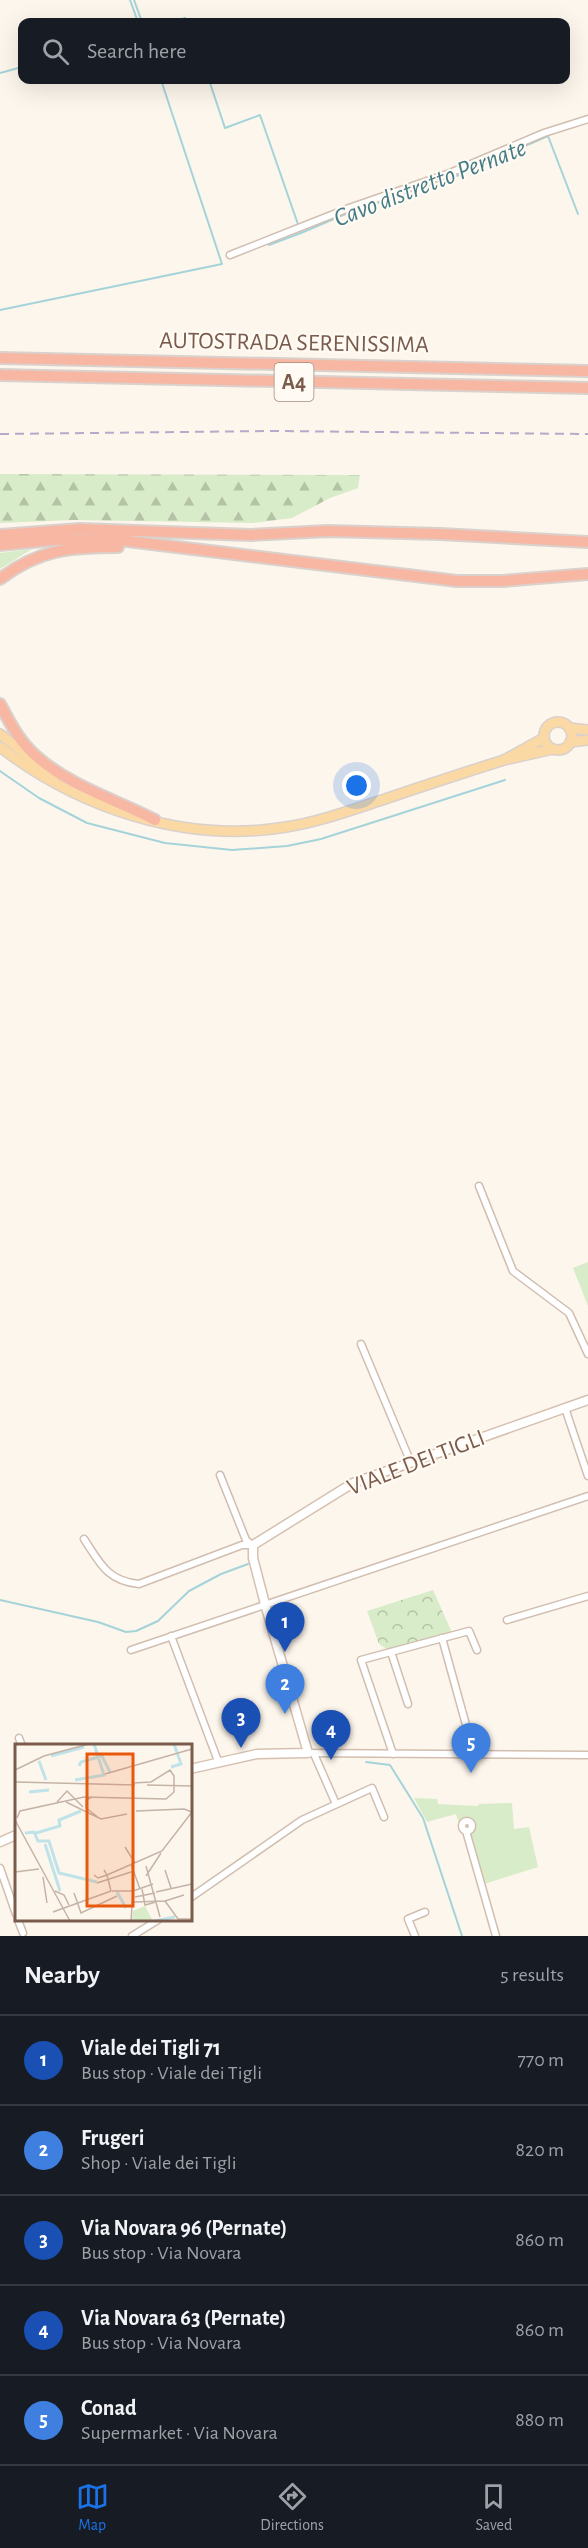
<!DOCTYPE html>
<meta charset="utf-8">
<style>
body{margin:0;font-family:"Alegreya Sans",sans-serif;background:#242831;color:#f1f3f6}
.you{position:absolute;left:357px;top:786px;width:21px;height:21px;margin:-15px;border:4px solid #fff;border-radius:50%;background:#1a73e8;box-shadow:0 0 0 9px #1a73e833}
.badge{display:grid;place-items:center;width:39px;height:39px;border-radius:50%;background:#1a73e8;color:#fff;font-size:20px;font-weight:700}
.pin{position:absolute;translate:-50% -50px;filter:drop-shadow(0 2px 3px #0008)}
.pin::after{content:'';position:absolute;top:32px;width:21px;height:18px;background:inherit;clip-path:polygon(0 0,100% 0,50% 100%)}
.list{margin:0;padding:0;list-style:none}
h2{display:flex;justify-content:space-between;align-items:center;height:78px;margin:0;padding:0 24px;font-size:26px}
h2 small{font-size:20px;font-weight:400;color:#9ea1a6}
.list li{display:grid;grid-template-columns:39px 1fr auto;gap:18px;align-items:center;box-sizing:border-box;height:90px;padding:0 24px;border-top:2px solid #363941}
.list b{display:block;font-size:22px;white-space:nowrap}
.list p{margin:0;font-size:20px;white-space:nowrap;color:#9ea1a6}
.list em{font-size:20px;font-style:normal;color:#9ea1a6}
.icon{flex:none;width:33px;height:33px;fill:none;stroke:currentColor;stroke-width:2;stroke-linecap:round;stroke-linejoin:round}
.map{position:relative;flex:none;width:588px;height:1936px;overflow:hidden}
.search{position:absolute;background:#171b24;box-shadow:0 6px 24px #0002;left:18px;right:18px;top:18px;height:66px;display:flex;align-items:center;gap:15px;box-sizing:border-box;padding:0 21px;border-radius:12px;color:#9ea1a6;font-size:22px}
.sheet{height:528px;background:#171b24}
nav{display:flex;justify-content:space-around;align-items:center;box-sizing:border-box;height:84px;border-top:2px solid #363941;background:#171b24;font-size:16px;color:#9ea1a6}
nav a{display:grid;justify-items:center;gap:3px}
nav .on{color:#1a73e8}
.map>svg:first-child{display:block}
.grass{fill:#d8ecc9}
.forest{fill:url(#forest-firs)}
.park{fill:url(#park-crowns)}
.lines{fill:none;stroke-linecap:round;stroke-linejoin:round}
.stream{stroke:#a5d3da;stroke-width:2}
.street-casing{stroke:#d1beb0;stroke-width:9}
.secondary-casing{stroke:#d6c0b0;stroke-width:11}
.primary-casing{stroke:#dad1cd;stroke-width:12}
.highway-casing{stroke:#dad1cd;stroke-width:14}
.street{stroke:#fff;stroke-width:6}
.secondary{stroke:#fff;stroke-width:8}
.primary{stroke:#fbd9a5;stroke-width:9}
.highway{stroke:#f7b7a3;stroke-width:10}
.rail{stroke:#b9a8c9;stroke-width:2;stroke-dasharray:9 6;stroke-linecap:butt}
.labels{text-anchor:middle;dominant-baseline:central;stroke-width:4.5;stroke-linejoin:round;paint-order:stroke}
.shield{fill:#fffaf3;stroke:#a28b7f;stroke-width:1.5}
.shield-label{font-size:22px;font-weight:bold;fill:#7a5c4d}
.street-label{font-size:24px;fill:#7a5c4d;stroke:#fffaf3}
.water-label{font-size:26px;font-style:italic;fill:#437c86;stroke:#fffaf3}
.inset-river{fill:none;stroke:#bfe3e8;stroke-width:3}
.inset-road{fill:none;stroke:#c5b3a7;stroke-width:1.5}
.view{fill:#e8590c;fill-opacity:0.15;stroke:#e8590c;stroke-width:3}
.inset-edge{fill:none;stroke:#7a5c4d;stroke-width:3}
</style>
<div class="map">
<svg width="588" height="1936" viewBox="0 0 588 1936">
<defs>
<pattern id="forest-firs" width="22" height="20" patternUnits="userSpaceOnUse" patternTransform="scale(1.5)"><rect width="22" height="20" fill="#d8ecc9"/><path d="M5 1l3.5 6h-7zM16 11l3.5 6h-7z" fill="#b4c2a5"/></pattern>
<pattern id="park-crowns" width="20" height="18" patternUnits="userSpaceOnUse" patternTransform="scale(1.5)"><rect width="20" height="18" fill="#d8ecc9"/><path d="M2 6a3 3 0 1 1 6 0M12 15a3 3 0 1 1 6 0" fill="none" stroke="#b4c2a5"/></pattern>
</defs>
<rect width="100%" height="100%" fill="#fdf6ec"/>
<g class="grass">
<polygon points="32,549 0,569 0,553"/>
<polygon points="588,1262 588,1306 573,1268"/>
<polygon points="414,1798 437,1799 438,1804 478,1806 479,1804 512,1803 514,1829 529,1827 538,1867 484,1884 469,1834 476,1829 475,1822 464,1817 460,1827 456,1814 427,1822"/>
</g>
<polygon class="forest" points="0,474 360,475 358,488 330,498 292,518 254,523 73,520 0,523"/>
<polygon class="park" points="433,1590 453,1635 391,1652 379,1644 367,1611"/>
<g class="lines">
<g class="stream">
<polyline points="130,0 138,22"/>
<polyline points="134,0 142,22"/>
<polyline points="173,22 185,18 189,22"/>
<polyline points="0,73 22,67"/>
<polyline points="209,80 225,128 260,115 301,233 343,215 454,177 548,136 578,214"/>
<polyline points="269,245 301,233"/>
<polyline points="0,310 222,264 161,80"/>
<polyline points="0,771 39,798 87,823 165,843 232,850 287,846 321,839 505,780"/>
<polyline points="0,1600 98,1622 126,1632 136,1631 158,1621 189,1591 221,1574 248,1564"/>
<polyline points="366,1762 390,1765 423,1818 462,1936"/>
</g>
<g class="street-casing">
<g id="street">
<polyline points="230,255 349,208 450,173 544,133 588,119"/>
<polyline points="479,1186 513,1271 569,1313 588,1354"/>
<polyline points="361,1344 411,1463"/>
<polyline points="565,1408 588,1476"/>
<polyline points="220,1475 246,1540 252,1545"/>
<path d="M84,1539C100,1563 107,1581 139,1584L242,1545H253"/>
<polyline points="507,1620 588,1596"/>
<polyline points="171,1636 218,1761"/>
<polyline points="442,1638 468,1732"/>
<polyline points="131,1650 588,1496"/>
<polyline points="391,1652 408,1704"/>
<polyline points="19,1738 22,1746"/>
<polyline points="471,1741 474,1755"/>
<polyline points="308,1753 588,1755"/>
<polyline points="314,1754 336,1804"/>
<polyline points="393,1754 361,1660 469,1631 477,1650"/>
<circle cx="467" cy="1826" r="5"/>
<polyline points="466,1831 496,1936"/>
<polyline points="0,1868 16,1914"/>
<polyline points="190,1898 302,1820 372,1788 384,1817"/>
<polyline points="18,1920 23,1933"/>
<polyline points="132,1936 158,1920"/>
<polyline points="415,1936 408,1919 425,1912"/>
</g>
</g>
<g class="secondary-casing">
<g id="secondary">
<polyline points="190,1769 257,1754 308,1753 265,1604 253,1558 253,1545 353,1483 588,1400"/>
<polyline points="0,1842 16,1835"/>
</g>
</g>
<g class="primary-casing">
<g id="primary">
<circle cx="558" cy="736" r="14"/>
<polyline points="569,728 588,730"/>
<polyline points="0,734 54,777"/>
<polyline points="544,738 504,760 553,749"/>
<polyline points="570,742 588,740"/>
<path d="M0,747C79,808 185,844 286,827C319,822 351,810 382,800C423,786 463,773 504,760"/>
</g>
</g>
<g class="highway-casing">
<g id="highway">
<polyline points="0,358 588,371"/>
<polyline points="0,375 588,388"/>
<polyline points="0,535 80,529 251,535 328,531 440,534 588,542"/>
<polyline points="0,545 53,540 111,539 457,581 503,581 588,574"/>
<path d="M0,579C39,549 71,547 118,547"/>
<path d="M0,704C10,723 20,743 37,757C70,786 116,800 155,820"/>
</g>
</g>
<use href="#street" class="street"/>
<use href="#secondary" class="secondary"/>
<use href="#primary" class="primary"/>
<use href="#highway" class="highway"/>
<polyline class="rail" points="0,434 273,431 588,434"/>
</g>
<g class="labels">
<rect class="shield" x="274.5" y="363" width="39" height="38" rx="4.5"/>
<g class="shield-label">
<text x="294" y="382">A4</text>
</g>
<g class="street-label">
<text transform="translate(294 343) rotate(1)">AUTOSTRADA SERENISSIMA</text>
<text transform="translate(416 1463) rotate(-21)">VIALE DEI TIGLI</text>
</g>
<g class="water-label">
<text transform="translate(430 183) rotate(-21)">Cavo distretto Pernate</text>
</g>
</g>
<g transform="translate(15 1744)">
<rect width="177" height="177" fill="#fdf6ec"/>
<path d="M130,162L138,177H117L118,167Z" fill="#d8ecc9"/>
<path class="inset-river" d="M36,12L69,3M24,17L31,36M64,22L66,18L87,12L95,28M156,23L166,20L159,0M60,36L89,31L79,0M14,48L34,46M10,89L19,88L23,97H34L44,129L82,138M21,89L45,82L44,76L66,67M30,100L45,147M102,148L111,164M140,177L160,173"/>
<path class="inset-road" d="M0,26L29,12L74,0M90,30L177,5M1,38L120,41M132,41L177,42M77,53L71,56V64L84,74M42,58L52,47L68,63M51,58L86,75L112,70M121,67L169,65L177,68M2,74L5,67L69,53L151,55L159,48V32L155,26L136,38L118,39M0,76L55,177M110,103L120,119M116,120L125,145M131,122L145,173M150,126L156,144M0,128L24,125M79,131L83,134L92,131L89,126M131,132L146,109M28,133L32,159M82,139L119,127M127,145L130,161L141,158M40,147L49,151L54,161M97,147H118L138,140M141,148L177,140M59,149L66,169L102,152M120,153L140,149M150,157L163,175H177M119,158L150,157L169,151M38,168L96,147L92,131L147,107L177,68M116,177L118,147"/>
<path class="view" d="M72,10H118V162H72Z"/>
<rect width="177" height="177" class="inset-edge"/>
</g>
</svg>
<div class="you"></div>
<div class="pin badge" style="left:285px;top:1652px;background:#1a4fb4">1</div>
<div class="pin badge" style="left:285px;top:1714px;background:#3f7fe0">2</div>
<div class="pin badge" style="left:241px;top:1748px;background:#1a4fb4">3</div>
<div class="pin badge" style="left:331px;top:1760px;background:#1a4fb4">4</div>
<div class="pin badge" style="left:471px;top:1773px;background:#3f7fe0">5</div>
<div class="search"><svg class="icon" aria-label="search" viewBox="0 0 24 24"><circle cx="10" cy="10" r="6"/><path d="M15 15l6 6"/></svg>Search here</div>
</div>
<section class="sheet">
<h2>Nearby<small>5 results</small></h2>
<ul class="list">
<li><span class="badge" style="background:#1a4fb4">1</span><div><b>Viale dei Tigli 71</b><p>Bus stop · Viale dei Tigli</p></div><em>770 m</em></li>
<li><span class="badge" style="background:#3f7fe0">2</span><div><b>Frugeri</b><p>Shop · Viale dei Tigli</p></div><em>820 m</em></li>
<li><span class="badge" style="background:#1a4fb4">3</span><div><b>Via Novara 96 (Pernate)</b><p>Bus stop · Via Novara</p></div><em>860 m</em></li>
<li><span class="badge" style="background:#1a4fb4">4</span><div><b>Via Novara 63 (Pernate)</b><p>Bus stop · Via Novara</p></div><em>860 m</em></li>
<li><span class="badge" style="background:#3f7fe0">5</span><div><b>Conad</b><p>Supermarket · Via Novara</p></div><em>880 m</em></li>
</ul>
</section>
<nav>
<a class="on"><svg class="icon" aria-label="map" viewBox="0 0 24 24"><path d="M3 6l6-2 6 2 6-2v14l-6 2-6-2-6 2zM9 4v14M15 6v14"/></svg>Map</a>
<a><svg class="icon" aria-label="directions" viewBox="0 0 24 24"><path d="M12 3l9 9-9 9-9-9zM9 14v-3h6M13 9l2 2-2 2"/></svg>Directions</a>
<a><svg class="icon" aria-label="saved" viewBox="0 0 24 24"><path d="M7 4h10v16l-5-4-5 4z"/></svg>Saved</a>
</nav>
